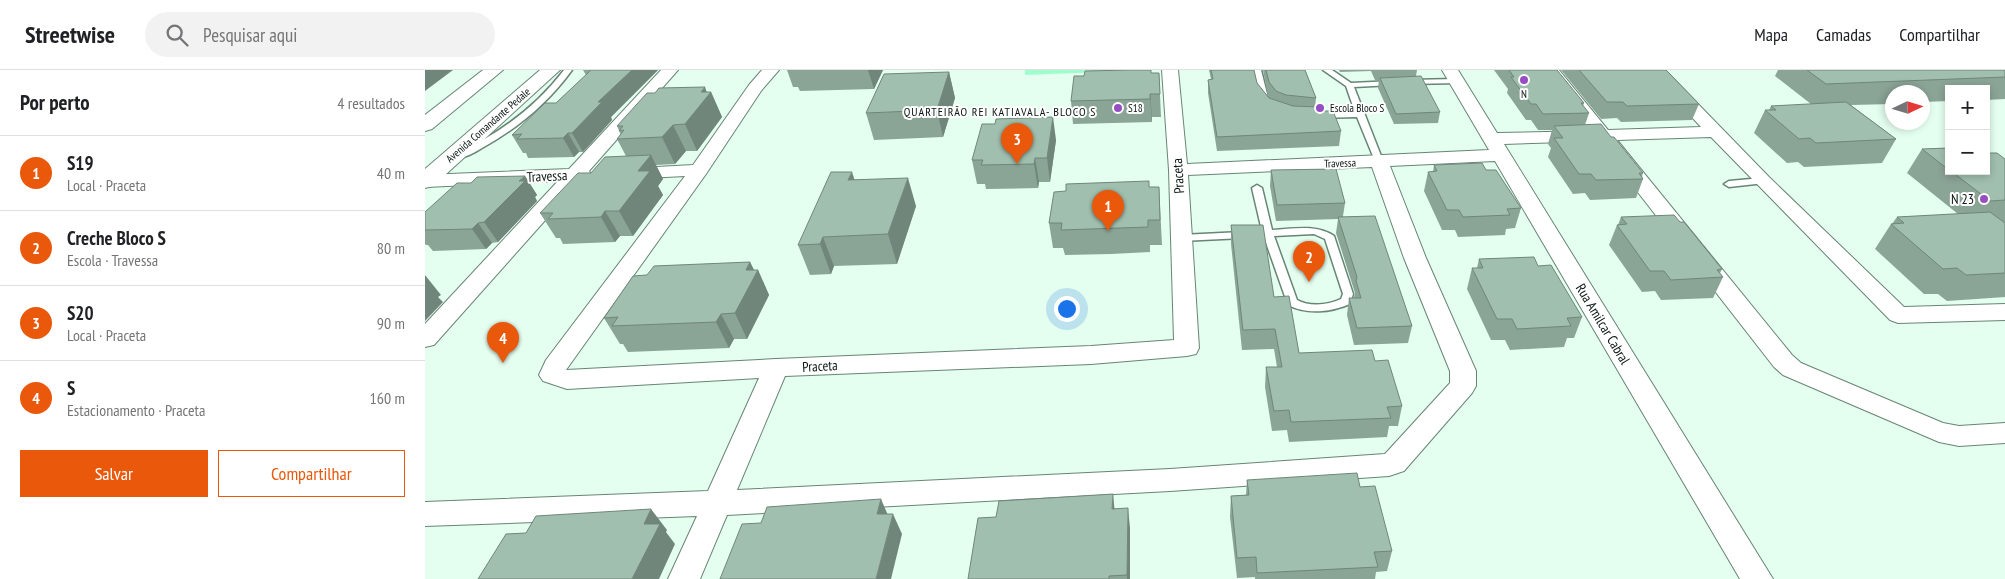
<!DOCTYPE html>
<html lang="pt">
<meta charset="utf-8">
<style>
body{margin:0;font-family:"PT Sans Narrow",sans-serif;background:#f2f2f2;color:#202124}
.controls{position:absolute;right:15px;top:15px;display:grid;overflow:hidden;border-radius:0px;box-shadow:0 2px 8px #0003}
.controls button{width:45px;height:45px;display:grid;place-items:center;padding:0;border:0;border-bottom:1px solid #e0e0e0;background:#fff;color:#202124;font:25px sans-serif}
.compass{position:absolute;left:1460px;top:15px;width:45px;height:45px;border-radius:50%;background:#fff;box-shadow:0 2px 8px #0003;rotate:86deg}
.you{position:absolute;left:641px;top:238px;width:18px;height:18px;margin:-12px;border:4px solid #fff;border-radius:50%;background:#1a73e8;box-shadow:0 0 0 8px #1a73e833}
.badge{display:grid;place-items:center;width:32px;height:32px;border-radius:50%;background:#ea580c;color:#fff;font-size:16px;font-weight:700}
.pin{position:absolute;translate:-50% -41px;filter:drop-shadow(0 1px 2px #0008)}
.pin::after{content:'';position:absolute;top:26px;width:18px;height:15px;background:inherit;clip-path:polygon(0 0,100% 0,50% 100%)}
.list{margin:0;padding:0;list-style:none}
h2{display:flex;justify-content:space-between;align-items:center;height:65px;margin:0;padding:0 20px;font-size:21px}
h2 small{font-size:16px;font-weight:400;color:#757577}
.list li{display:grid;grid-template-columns:32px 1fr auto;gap:15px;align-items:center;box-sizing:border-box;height:75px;padding:0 20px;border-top:1px solid #e0e0e0}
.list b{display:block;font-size:19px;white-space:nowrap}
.list p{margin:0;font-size:16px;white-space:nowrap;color:#757577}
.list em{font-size:16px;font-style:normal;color:#757577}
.actions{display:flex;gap:10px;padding:15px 20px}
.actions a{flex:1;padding:11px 0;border:1px solid #ea580c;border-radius:0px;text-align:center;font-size:18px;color:#ea580c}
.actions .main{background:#ea580c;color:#fff}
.icon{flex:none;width:28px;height:28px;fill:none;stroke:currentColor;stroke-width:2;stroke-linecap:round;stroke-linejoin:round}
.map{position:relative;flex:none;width:1580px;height:509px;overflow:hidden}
header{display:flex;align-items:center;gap:30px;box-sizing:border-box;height:70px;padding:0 25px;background:#fff;border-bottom:1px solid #e0e0e0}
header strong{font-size:24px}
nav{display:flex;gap:28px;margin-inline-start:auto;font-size:18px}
.search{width:350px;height:45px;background:#f2f2f2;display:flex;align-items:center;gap:12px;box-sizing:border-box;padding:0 18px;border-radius:28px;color:#757577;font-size:19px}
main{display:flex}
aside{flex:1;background:#fff}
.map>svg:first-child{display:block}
.green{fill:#a0fdcd}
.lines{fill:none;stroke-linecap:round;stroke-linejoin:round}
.service-casing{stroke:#678575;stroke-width:3}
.minor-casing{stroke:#678575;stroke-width:2}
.tertiary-casing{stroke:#678575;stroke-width:2}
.service{fill:#fff;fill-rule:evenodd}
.minor{fill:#fff;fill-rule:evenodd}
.tertiary{fill:#fff;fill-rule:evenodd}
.wall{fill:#8aa496}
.shaded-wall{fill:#70867a}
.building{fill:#a0bfae;stroke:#70867a}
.poi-dot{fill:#964ec2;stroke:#fff;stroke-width:2}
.labels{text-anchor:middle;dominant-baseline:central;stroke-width:4;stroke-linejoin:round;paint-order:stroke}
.far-poi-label{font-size:11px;fill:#0a1610;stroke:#fff;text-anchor:start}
.far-street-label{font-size:11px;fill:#0a1610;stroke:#fff}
.far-neighbourhood-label{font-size:12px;letter-spacing:1px;fill:#0a1610;stroke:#fff}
.street-label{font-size:14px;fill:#0a1610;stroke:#fff}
.poi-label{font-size:14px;fill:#0a1610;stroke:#fff;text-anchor:end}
</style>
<header>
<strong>Streetwise</strong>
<div class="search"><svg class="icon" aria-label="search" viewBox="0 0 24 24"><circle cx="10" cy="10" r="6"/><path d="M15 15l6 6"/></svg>Pesquisar aqui</div>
<nav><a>Mapa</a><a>Camadas</a><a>Compartilhar</a></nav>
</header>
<main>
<aside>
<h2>Por perto<small>4 resultados</small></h2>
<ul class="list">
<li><span class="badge">1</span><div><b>S19</b><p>Local · Praceta</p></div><em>40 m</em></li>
<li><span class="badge">2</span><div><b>Creche Bloco S</b><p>Escola · Travessa</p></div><em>80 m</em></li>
<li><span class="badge">3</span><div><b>S20</b><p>Local · Praceta</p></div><em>90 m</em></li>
<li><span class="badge">4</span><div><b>S</b><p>Estacionamento · Praceta</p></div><em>160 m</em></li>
</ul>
<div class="actions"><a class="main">Salvar</a><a>Compartilhar</a></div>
</aside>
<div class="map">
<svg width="1580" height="509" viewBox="0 0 1580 509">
<rect width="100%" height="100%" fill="#e4feef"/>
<polygon class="green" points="600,0 731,0 600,5"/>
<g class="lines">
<g class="service-casing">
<g id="service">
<path d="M139,0H147C123,33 93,58 57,78C50,82 41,88 33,87V83C75,63 111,37 139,0Z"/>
<polygon points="828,0 836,0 844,32 843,34 836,32"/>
<polygon points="898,0 907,0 926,13 968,11 972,13 968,15 929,17 958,91 957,93 951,93 950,91 932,47 894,48 890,46 894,44 930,42 921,16"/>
<polygon points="1031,9 1034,9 1034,13 984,14 980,12 984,10"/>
<polygon points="1337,108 1342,111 1340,113 1304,117 1299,114 1304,111"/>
<path d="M832,115L837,118L847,160C867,159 891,154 909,166L928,224L925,234C906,242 882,245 863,235L839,167L756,171L751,168L756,165L837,161L827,118ZM889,164L900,169L918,224L916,229C903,235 885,237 872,230L849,166Z"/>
</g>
</g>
<g class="minor-casing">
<g id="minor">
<polygon points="236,0 253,0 164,101 166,104 163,108 156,110 9,275 0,277 0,254 133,111 0,117 0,105 144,99"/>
<path d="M337,0H354L336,21L281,104L141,300L351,289L666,276L749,270L744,100L737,0H753L762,94L1064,80L1017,0H1033L1072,63L1165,61L1118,0H1134L1183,60L1276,57L1223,0H1240L1344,107L1479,237L1580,234V250L1473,253L1465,250L1286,67L1192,70L1367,285L1376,293L1518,353L1534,356L1580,353V373L1534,376L1514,372L1358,305L1349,297L1173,71L1079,74L1348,509H1315L1070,91L965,96L1001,188L1051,301V316L1047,323L979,401L964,406L745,421L302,445L275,509H243L272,446L0,456V432L283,421L334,308L142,319L118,311L114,305L121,290L260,106L202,109L195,107L192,103L195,99L268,95L324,15ZM947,97L979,188L1025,301V313L960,384L745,399L312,420L360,306L666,294L762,286L771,284L774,278L763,105Z"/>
</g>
</g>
<g class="tertiary-casing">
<g id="tertiary">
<polygon points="58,0 78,0 7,59 0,61 0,45"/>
<polygon points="115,0 135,0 8,116 0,118 0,99"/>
</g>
</g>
<use href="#service" class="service"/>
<use href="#minor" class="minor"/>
<use href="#tertiary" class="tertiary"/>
</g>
<g class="wall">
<polygon points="158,0 233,0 186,47 187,50 158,82 154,82 149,87 103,88 101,83 98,83 87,65 131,33 161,5"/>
<polygon points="362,0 458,0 449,19 375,21 373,17 368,17"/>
<polygon points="784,0 829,0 832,13 843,27 838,0 880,0 891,28 890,37 896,41 916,61 914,76 792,81 783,23 783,10 786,9"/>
<polygon points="914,0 992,0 991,6 1015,42 1013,53 969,54 953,18 954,10 950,10 946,1 915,2"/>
<polygon points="1069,0 1132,0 1159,33 1158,36 1164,43 1160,55 1186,67 1218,103 1217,106 1218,109 1211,128 1165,130 1160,123 1148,124 1123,87 1126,78 1123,74 1127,60 1113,60 1106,50 1101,50 1082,23 1083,19"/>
<polygon points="1136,0 1241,0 1274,34 1267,50 1196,52 1192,48 1176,49"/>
<polygon points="1353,0 1580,0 1580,29 1561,30 1561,19 1524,19 1524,31 1498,32 1498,22 1468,22 1468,34 1426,35 1471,69 1457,93 1379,97 1373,92 1362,93 1329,63 1340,40 1344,40 1346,36 1386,34 1350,6"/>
<polygon points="524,2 530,28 518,67 449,70 441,43"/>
<polygon points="734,3 736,47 727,47 727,52 648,54 646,31"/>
<polygon points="282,22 286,22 297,47 272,81 261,81 250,94 231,95 238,109 233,116 238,125 208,166 195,166 190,172 138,174 135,168 131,168 115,143 166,103 201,86 192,69 196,65 192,56"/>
<polygon points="631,70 625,112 614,112 613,118 561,119 560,114 552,114 547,90"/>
<polygon points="1524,78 1524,101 1561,101 1580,89 1580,227 1522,231 1513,224 1499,224 1450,179 1466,154 1467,154 1472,147 1533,144 1482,103 1497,79"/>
<polygon points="1009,95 1061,100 1096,138 1090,158 1081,159 1080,165 1033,167 1030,160 1017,160 999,121 1003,102 1008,102"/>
<polygon points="846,100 920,133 918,146 987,256 983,273 929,275 922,245 924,228 929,228 930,223 911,163 913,149 851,151 845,116"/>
<polygon points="100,106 112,125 110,127 112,131 73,172 67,173 61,179 8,181 3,175 1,175 0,174 0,142 46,113"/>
<polygon points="429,110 491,136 472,194 409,196 406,204 385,205 373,175"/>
<polygon points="724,117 734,117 737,175 725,175 725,182 686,184 640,185 638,178 628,178 624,153"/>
<polygon points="1196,147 1297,199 1295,203 1298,207 1288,228 1236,230 1230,221 1217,222 1184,175 1192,155 1193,155"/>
<polygon points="806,155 849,227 874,283 950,291 977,336 973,356 964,356 962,367 864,372 862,360 847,361 840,317 841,297 852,297 849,279 817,280 806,174"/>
<polygon points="1054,189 1113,196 1157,247 1149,268 1142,268 1139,277 1085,280 1080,270 1066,270 1042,219 1047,198 1052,198"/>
<polygon points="325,192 329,200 333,200 344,225 322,269 309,269 304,278 203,282 198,274 195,274 179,248 222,205"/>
<polygon points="822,410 935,417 967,481 962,501 951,502 950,509 830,509 830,507 812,508 805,447 806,426 821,425"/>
<polygon points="690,438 705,458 705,509 543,509"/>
</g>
<g class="shaded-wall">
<polygon points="0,0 28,0 0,21"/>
<polygon points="207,0 233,0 186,47 187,50 158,82 147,63 173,32"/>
<polygon points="443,0 458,0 449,19"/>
<polygon points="524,2 530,28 518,67 512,40"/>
<polygon points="280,17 283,26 286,22 297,47 272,81 260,54 276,22"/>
<polygon points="725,24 727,47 727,52 725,29"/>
<polygon points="628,47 631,70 625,112 622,88"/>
<polygon points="248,55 261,81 250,94 237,67"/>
<polygon points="143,63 154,82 149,87 138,68"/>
<polygon points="226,85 238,109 233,116 238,125 208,166 194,141 213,101"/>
<polygon points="610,88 614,112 613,118 609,94"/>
<polygon points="427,102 436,130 423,110"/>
<polygon points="100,106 112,125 110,127 112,131 73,172 59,152"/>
<polygon points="483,108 491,136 472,194 463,164"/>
<polygon points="180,141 195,166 190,172 176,147"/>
<polygon points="53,153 67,173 61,179 47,159"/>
<polygon points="398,167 409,196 406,204 395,174"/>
<polygon points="325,192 331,204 333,200 344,225 322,269 310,243 321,200"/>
<polygon points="0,205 16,225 13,227 18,232 0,251"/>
<polygon points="296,244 309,269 304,278 291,252"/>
<polygon points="688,424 690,444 687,439"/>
<polygon points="456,429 465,450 452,444"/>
<polygon points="703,438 705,458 705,509 702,509 702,505"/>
<polygon points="226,439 242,460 241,462 250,474 234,509 207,509 219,454"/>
<polygon points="468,444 477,464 466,509 451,509"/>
</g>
<g class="building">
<polygon points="166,0 207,0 173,32 177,32 147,63 143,63 138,68 92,69 97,64 87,65 120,33 131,33"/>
<polygon points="706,0 726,0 726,3 734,3 735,24 725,24 725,29 646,31 649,6 659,6 660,1"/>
<polygon points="786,0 829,0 832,13 844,28 868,36 894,37 896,41 908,41 916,61 792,67 783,10 788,9"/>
<polygon points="841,0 880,0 891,28 861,25 851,21 844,12"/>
<polygon points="1084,0 1132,0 1159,33 1156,33 1164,43 1118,44 1111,34 1106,34 1086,7 1089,7"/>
<polygon points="1154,0 1241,0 1274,34 1202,36 1198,32 1182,32"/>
<polygon points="1382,0 1580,0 1580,7 1401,14"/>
<polygon points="524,2 512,40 441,43 459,4"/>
<polygon points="996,6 1015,42 971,44 955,8"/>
<polygon points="280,17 276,22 286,22 260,54 248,55 237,67 192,69 199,60 194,61 198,56 192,56 222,23 230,23 234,18"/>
<polygon points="1421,32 1471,69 1391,73 1385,68 1374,69 1340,40 1351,40 1346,36"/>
<polygon points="628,47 622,88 610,88 609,94 556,95 558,90 547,90 557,54 570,54 571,49"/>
<polygon points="1176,54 1186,67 1189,67 1218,103 1214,103 1218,109 1171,110 1166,104 1154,104 1129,68 1138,68 1129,56"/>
<polygon points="1524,78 1524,100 1497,79"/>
<polygon points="1561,83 1572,83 1580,89 1580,130 1565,131 1526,101 1561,101"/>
<polygon points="226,85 213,101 225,101 194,141 180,141 176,147 123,149 128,143 115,143 153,103 166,103 180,87"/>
<polygon points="1057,93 1061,100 1071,100 1096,138 1082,139 1085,145 1038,147 1034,140 1022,140 1003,102 1012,101 1009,95"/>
<polygon points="911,99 920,133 852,135 846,100"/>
<polygon points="406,102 427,102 423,110 483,108 463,164 398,167 395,174 373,175"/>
<polygon points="100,106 94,111 100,111 59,152 53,153 47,159 0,160 0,142 32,113 46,113 52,107"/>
<polygon points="724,111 724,117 734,117 735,150 723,150 723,157 636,160 637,153 624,153 629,122 641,121 641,114"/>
<polygon points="1565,142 1580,153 1580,203 1541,205 1532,198 1518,199 1466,154 1479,153 1472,147"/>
<polygon points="1249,145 1255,152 1259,152 1297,199 1292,200 1298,207 1246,210 1239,201 1225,201 1192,155 1202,154 1196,147"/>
<polygon points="950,146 987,256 932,258 924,228 936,228 931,211 932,207 913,147"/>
<polygon points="806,155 838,155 849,227 864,226 874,283 947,280 950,291 963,290 977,336 962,337 966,348 866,352 864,340 849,341 841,297 857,297 850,259 818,260"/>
<polygon points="1109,187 1113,196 1126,195 1157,247 1142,248 1146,256 1092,259 1087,249 1072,249 1047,198 1058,198 1054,189"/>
<polygon points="325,192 321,200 333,200 310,243 296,244 291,252 187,256 193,247 179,248 208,206 222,205 229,196"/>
<polygon points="932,403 935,417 950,416 967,481 949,482 953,497 832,503 831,487 812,488 806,426 824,425 822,410"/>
<polygon points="688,424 687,439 703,438 702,505 684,506 684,509 543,509 553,448 571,447 574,431"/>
<polygon points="456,429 452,444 468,444 451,509 295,509 317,454 336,453 342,437"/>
<polygon points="226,439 219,454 235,454 207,509 53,509 81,464 101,463 111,446"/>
</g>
<g class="poi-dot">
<circle cx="1099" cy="10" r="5"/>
<circle cx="693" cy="38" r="5"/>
<circle cx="895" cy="38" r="5"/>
<circle cx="1559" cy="129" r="5"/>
</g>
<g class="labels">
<g class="far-poi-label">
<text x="1099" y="24" text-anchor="middle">N</text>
<text x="703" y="38">S18</text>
<text x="905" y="38">Escola Bloco S</text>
</g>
<g class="far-street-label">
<text transform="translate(63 55) rotate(-41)">Avenida Comandante Pedale</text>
<text transform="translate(915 93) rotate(-2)">Travessa</text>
</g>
<g class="far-neighbourhood-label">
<text x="575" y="41">QUARTEIRÃO REI KATIAVALA- BLOCO S</text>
</g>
<g class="street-label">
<text transform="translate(122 106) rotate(-3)">Travessa</text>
<text transform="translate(753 106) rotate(-94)">Praceta</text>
<text transform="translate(1178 254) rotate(59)">Rua Amilcar Cabral</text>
<text transform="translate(395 296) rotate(-3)">Praceta</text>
</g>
<g class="poi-label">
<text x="1549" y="129">N 23</text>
</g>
</g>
</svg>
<div class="controls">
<button>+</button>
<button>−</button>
</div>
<svg class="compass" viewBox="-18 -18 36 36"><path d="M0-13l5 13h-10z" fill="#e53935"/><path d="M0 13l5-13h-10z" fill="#757577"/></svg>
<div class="you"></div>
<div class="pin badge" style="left:683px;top:161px">1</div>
<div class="pin badge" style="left:884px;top:212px">2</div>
<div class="pin badge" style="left:592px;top:94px">3</div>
<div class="pin badge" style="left:78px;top:293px">4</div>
</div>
</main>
